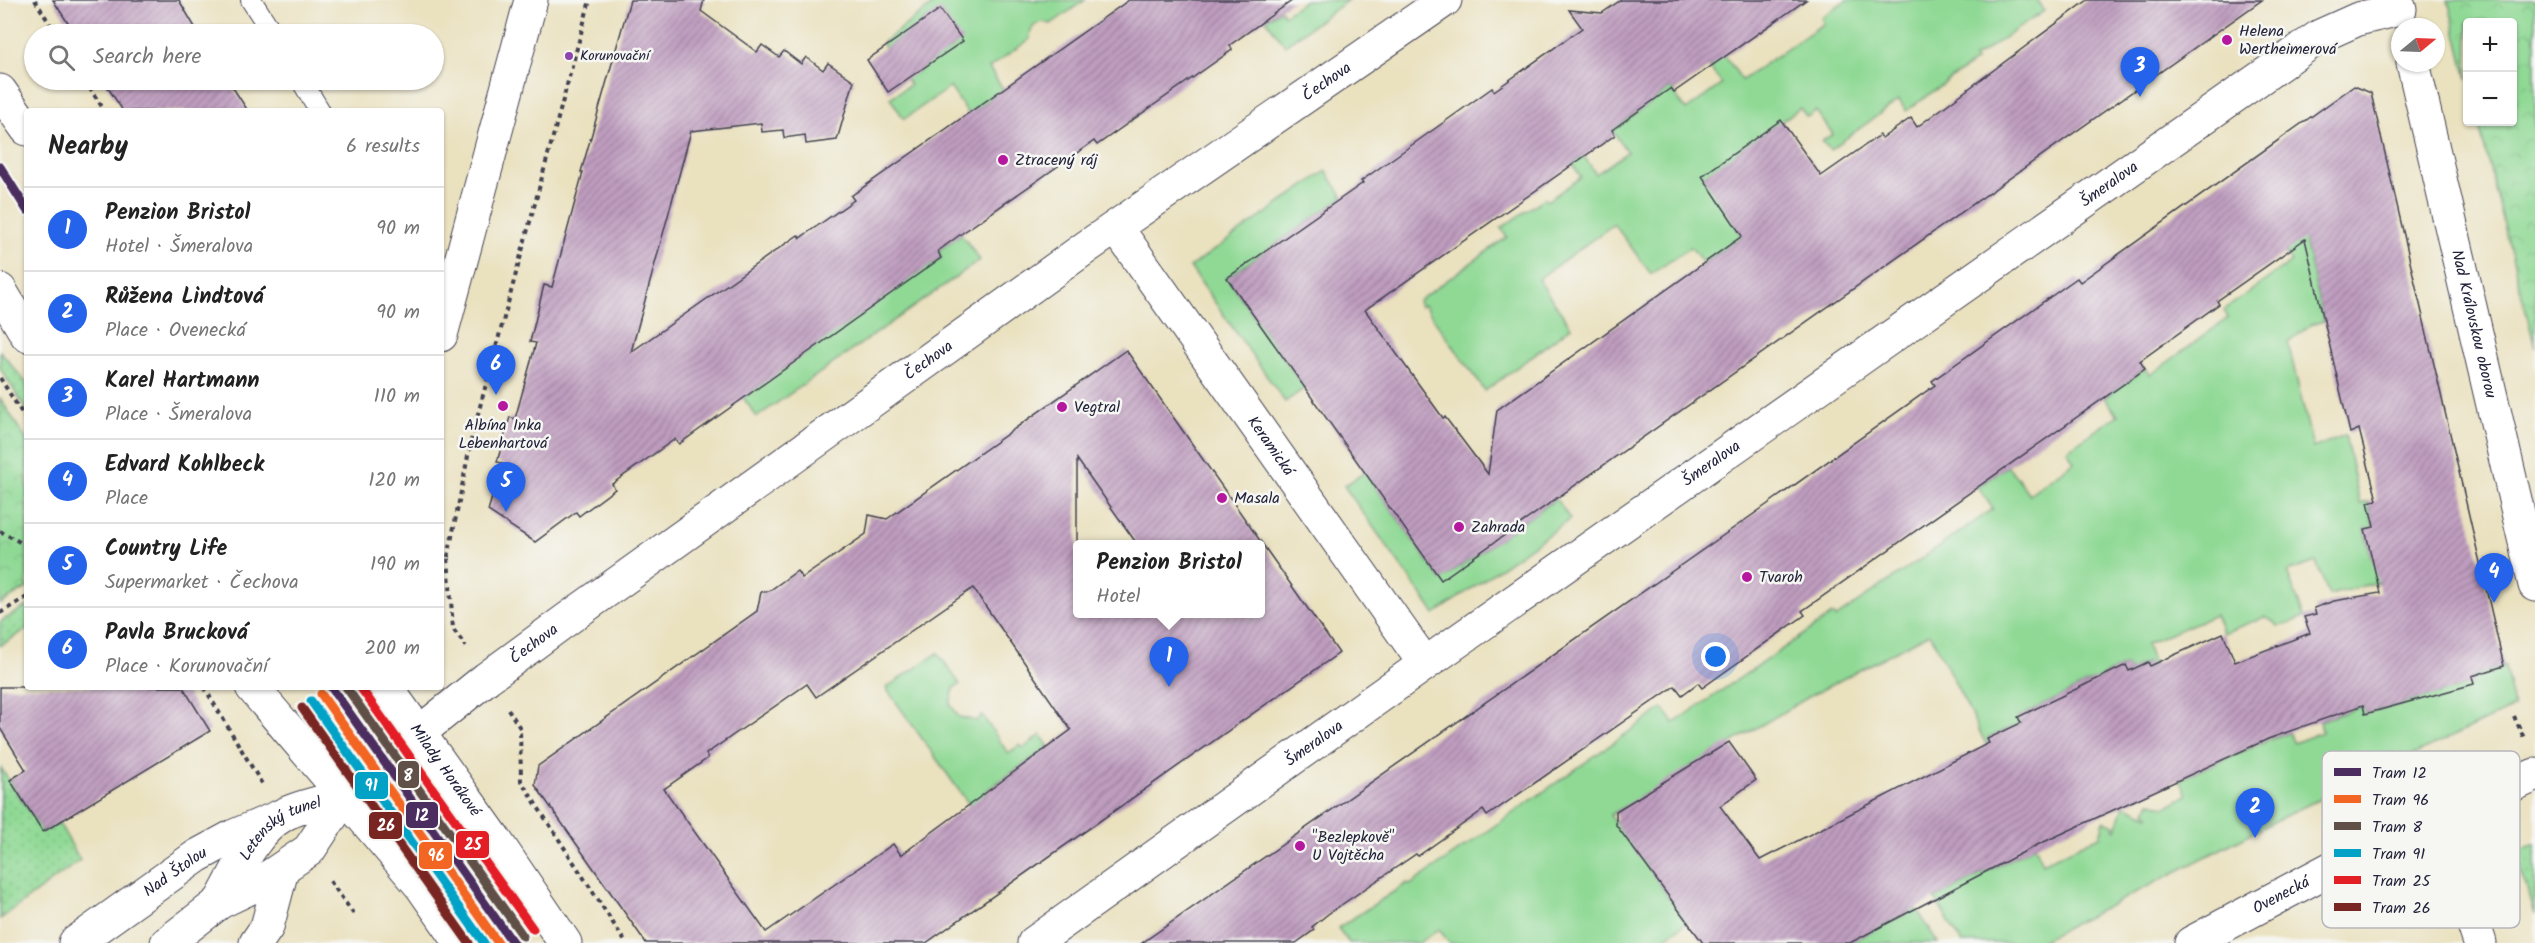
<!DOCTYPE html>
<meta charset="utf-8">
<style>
body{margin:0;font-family:Kalam,sans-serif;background:#f2f2f2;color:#222}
.controls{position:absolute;right:18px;top:18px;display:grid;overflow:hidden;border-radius:6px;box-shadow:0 2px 4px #0004}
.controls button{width:54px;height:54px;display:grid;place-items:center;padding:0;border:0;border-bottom:2px solid #e0e0e0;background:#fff;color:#222;font:30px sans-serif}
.compass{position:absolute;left:2391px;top:18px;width:54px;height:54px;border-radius:50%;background:#fff;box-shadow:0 2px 4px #0004;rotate:71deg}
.you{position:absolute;left:1716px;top:657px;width:21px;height:21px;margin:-15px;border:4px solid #fff;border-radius:50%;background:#1a73e8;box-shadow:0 0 0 9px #1a73e833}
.badge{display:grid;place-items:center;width:39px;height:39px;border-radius:50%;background:#2563eb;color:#fff;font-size:20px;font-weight:700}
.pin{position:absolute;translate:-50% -50px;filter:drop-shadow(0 2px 3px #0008)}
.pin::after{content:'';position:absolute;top:32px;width:21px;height:18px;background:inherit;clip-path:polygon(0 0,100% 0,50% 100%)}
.popup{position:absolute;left:1073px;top:540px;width:192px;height:78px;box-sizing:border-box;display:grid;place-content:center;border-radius:6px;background:#fff;filter:drop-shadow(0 2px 4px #0005);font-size:20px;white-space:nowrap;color:#767676}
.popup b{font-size:22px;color:#222}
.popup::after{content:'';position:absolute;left:50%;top:100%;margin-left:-12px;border:12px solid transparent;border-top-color:#fff}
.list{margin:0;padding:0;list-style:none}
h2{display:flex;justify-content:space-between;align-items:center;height:78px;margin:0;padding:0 24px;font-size:26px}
h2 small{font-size:20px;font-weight:400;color:#767676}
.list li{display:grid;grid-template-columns:39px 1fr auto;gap:18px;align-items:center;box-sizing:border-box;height:84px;padding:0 24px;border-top:2px solid #e0e0e0}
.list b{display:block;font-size:22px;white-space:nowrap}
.list p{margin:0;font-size:20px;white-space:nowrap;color:#767676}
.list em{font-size:20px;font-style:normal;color:#767676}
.icon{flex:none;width:33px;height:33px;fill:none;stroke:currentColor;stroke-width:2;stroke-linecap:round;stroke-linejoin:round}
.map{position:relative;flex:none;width:2535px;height:943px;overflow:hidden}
.search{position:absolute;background:#fff;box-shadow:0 2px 4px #0004;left:24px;top:24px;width:420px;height:66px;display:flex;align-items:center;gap:15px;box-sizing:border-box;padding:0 21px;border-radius:33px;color:#767676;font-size:22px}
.panel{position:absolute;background:#fff;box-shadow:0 2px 4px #0004;left:24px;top:108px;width:420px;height:582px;border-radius:6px}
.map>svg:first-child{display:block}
.grass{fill:url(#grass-dots);stroke:#597e68;stroke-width:1.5}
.park{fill:url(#park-crowns);stroke:#597e68;stroke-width:1.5}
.garden{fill:#90d995;stroke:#597e68;stroke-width:1.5}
.building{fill:url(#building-hatch);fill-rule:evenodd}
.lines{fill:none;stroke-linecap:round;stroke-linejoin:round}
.lane-casing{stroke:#403f4f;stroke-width:22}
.street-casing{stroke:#403f4f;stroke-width:35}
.secondary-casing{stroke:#403f4f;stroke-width:35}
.path{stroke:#403f4f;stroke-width:4;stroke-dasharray:4.5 4.5;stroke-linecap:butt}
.lane{stroke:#fff;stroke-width:20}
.street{stroke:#fff;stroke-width:33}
.secondary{stroke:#fff;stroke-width:33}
.tram-1-casing{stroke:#f6f6f2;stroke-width:14}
.tram-2-casing{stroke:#f6f6f2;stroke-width:14}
.tram-3-casing{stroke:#f6f6f2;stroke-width:14}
.tram-4-casing{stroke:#f6f6f2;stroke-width:14}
.tram-5-casing{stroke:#f6f6f2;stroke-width:14}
.tram-6-casing{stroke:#f6f6f2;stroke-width:14}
.tram-1{stroke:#4c2d5f;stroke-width:9}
.tram-2{stroke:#f26522;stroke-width:9}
.tram-3{stroke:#605047;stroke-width:9}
.tram-4{stroke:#02a2c7;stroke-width:9}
.tram-5{stroke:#e31e25;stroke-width:9}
.tram-6{stroke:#792522;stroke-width:9}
.tree{fill:#8e9685}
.poi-dot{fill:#b5179e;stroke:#f6f6f2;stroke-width:2}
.bus-dot{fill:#8e44ad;stroke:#f6f6f2;stroke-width:2}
.labels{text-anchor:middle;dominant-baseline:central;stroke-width:5;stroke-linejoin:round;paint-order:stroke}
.bus-label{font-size:14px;fill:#22223b;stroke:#f6f6f2;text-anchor:start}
.poi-label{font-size:16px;fill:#22223b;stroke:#f6f6f2;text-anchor:start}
.street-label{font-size:16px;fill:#22223b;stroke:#f6f6f2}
.key{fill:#f6f6f2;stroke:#b6b6bb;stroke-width:1.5}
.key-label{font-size:16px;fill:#22223b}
.line-badge{stroke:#f6f6f2;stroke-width:2}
.badge-label{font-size:16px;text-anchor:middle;font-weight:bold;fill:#fff}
</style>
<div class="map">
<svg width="2535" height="943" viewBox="0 0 2535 943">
<defs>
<pattern id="grass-dots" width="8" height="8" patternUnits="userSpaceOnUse" patternTransform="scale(1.5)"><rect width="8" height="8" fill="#90d995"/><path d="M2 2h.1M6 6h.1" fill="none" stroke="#7cba81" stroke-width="1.8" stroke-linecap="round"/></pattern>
<pattern id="park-crowns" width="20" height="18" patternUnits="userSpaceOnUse" patternTransform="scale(1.5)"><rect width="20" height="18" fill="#90d995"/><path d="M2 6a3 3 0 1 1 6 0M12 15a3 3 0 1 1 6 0" fill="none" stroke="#7cba81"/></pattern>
<pattern id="building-hatch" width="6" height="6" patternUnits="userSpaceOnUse" patternTransform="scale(1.5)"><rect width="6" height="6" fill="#bf9dc0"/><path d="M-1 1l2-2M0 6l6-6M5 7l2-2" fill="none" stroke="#9b809d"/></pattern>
</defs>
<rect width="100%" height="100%" fill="#f6f6f2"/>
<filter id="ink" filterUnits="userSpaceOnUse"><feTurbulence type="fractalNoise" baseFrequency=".0167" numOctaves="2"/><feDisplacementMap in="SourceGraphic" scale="12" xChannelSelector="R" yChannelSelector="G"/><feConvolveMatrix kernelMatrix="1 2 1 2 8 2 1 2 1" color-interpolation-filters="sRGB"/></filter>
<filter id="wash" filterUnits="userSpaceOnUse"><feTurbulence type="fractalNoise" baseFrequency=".008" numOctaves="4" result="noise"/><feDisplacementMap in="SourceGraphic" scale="24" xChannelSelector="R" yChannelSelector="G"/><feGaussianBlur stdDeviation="1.35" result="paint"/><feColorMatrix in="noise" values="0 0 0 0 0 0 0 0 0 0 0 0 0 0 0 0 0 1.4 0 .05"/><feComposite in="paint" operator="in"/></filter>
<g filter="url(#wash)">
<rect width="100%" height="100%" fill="#eae1bf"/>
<g class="grass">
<polygon points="0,351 27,384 27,411 0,368"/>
<polygon points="27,606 27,629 0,646 0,622"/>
<polygon points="1,768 43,832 59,823 80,860 0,919"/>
<polygon points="2535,844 2535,914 2515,852"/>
</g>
<g class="park">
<polygon points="2448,0 2535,0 2535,347 2478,122 2512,122 2512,22 2468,22 2467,79"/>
<polygon points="0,398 27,441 27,588 0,604"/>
</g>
<g class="garden">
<path d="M939,0H1085L1051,24C1039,19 1029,26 1030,39L989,68L1003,89L968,114L950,87L904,119L890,98L910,85L882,43Z"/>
<polygon points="1305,0 1348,0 1285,45 1266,20 1281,10 1284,15"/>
<polygon points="1846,0 2037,0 2044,11 1974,58 1976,61 1906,111 1899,100 1830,150 1822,141 1833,134 1816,111 1807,117 1800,108 1782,121 1731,219 1742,236 1703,263 1691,247 1651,274 1614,224 1538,279 1571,327 1485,391 1424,305 1420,307 1418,301 1507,237 1501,228 1545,198 1547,201 1581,177 1570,160 1581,152 1596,174 1627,152 1612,130 1671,88 1686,110 1722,84 1710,68 1712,66 1708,61 1722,52 1742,80 1824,23 1821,18"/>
<polygon points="1326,171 1343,197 1227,278 1305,388 1285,402 1190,267"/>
<polygon points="2301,225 2324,321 2310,325 2288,343 2313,448 2345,435 2360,504 2368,502 2374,527 2365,529 2371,557 2393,578 2329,595 2316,562 2287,572 2304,617 2278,627 2276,623 2265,617 2223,633 2215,615 2146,644 2153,664 2150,666 2147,662 2129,671 2126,665 2018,717 2021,723 1988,738 1989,743 1986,744 1930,633 1812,695 1610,815 1687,922 1658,943 1449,943 1439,929 1419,943 1349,943 1338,928 1407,883 1410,885 1663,708 1674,723 1832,615 1835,618 1993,509 1978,487 2008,466 2029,494 2074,462 2067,450 2118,415 2105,398 2145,369 2150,375 2228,318 2224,310 2291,262 2283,249"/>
<polygon points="961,234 980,260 757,417 739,392 941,258 938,251"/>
<polygon points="1365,472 1441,580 1556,499 1570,519 1435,614 1344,486"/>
<polygon points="938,653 960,684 954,688 950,704 959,717 977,721 982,715 1008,753 1020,745 1023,748 1041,735 1049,747 985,791 991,800 970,806 886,688"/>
<polygon points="2505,666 2514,707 2299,809 2037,943 1962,943 1935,899 2035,846 2043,863 2100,836 2104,821 2115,825 2114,829 2116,830 2124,805 2149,816 2150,814 2146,812 2150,801 2166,807 2187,795 2180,779 2288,732 2294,743 2322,732 2320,721 2363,706 2366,714 2473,684 2472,676"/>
<polygon points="1916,908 1938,943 1850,943"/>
</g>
<g id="blocks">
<g class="building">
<polygon points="53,0 179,0 199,34 75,34"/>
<polygon points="630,0 704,0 701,11 757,52 762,45 779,57 784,51 801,64 806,57 823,70 828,63 854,81 837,140 806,144 805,135 784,138 783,130 762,132 761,123 691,131 631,352 798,235 800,238 854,200 851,196 1129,0 1293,0 1230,45 1232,50 1097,145 1094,141 961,234 938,251 941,258 679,444 675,439 612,484 615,489 579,516 576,512 535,542 488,511 502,463 497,462 510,417 515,419 536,343 530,342 544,285 552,287 583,172 581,172"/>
<polygon points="1621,0 1806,0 1674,92 1671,88 1612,130 1615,135 1365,310 1443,418 1445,417 1488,474 1497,410 1742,236 1702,176 1781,120 1821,176 1880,135 1882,138 1911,118 1917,127 2088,0 2262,0 1441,580 1227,278 1363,183 1361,181 1464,108 1492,88 1494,91 1582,28 1569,10 1602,13"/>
<polygon points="940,9 963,41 888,92 867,60"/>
<polygon points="103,80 228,80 248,111 123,111"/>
<polygon points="2354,86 2371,93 2504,666 2472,676 2474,684 2365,714 2363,705 2268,739 2035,846 1850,943 1703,943 1616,825 1616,811 1729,742 1756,780 1720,806 1760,860 1989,743 1987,739 2021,723 2018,717 2126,665 2129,671 2148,662 2150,666 2223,633 2235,662 2310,633 2304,617 2316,614 2314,608 2334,601 2380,593 2365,529 2374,527 2368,502 2377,500 2359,429 2350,433 2305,239 2217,301 2219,304 2140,361 2145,369 1802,611 1805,615 1702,688 1698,683 1682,695 1675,686 1487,816 1483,810 1418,856 1416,854 1328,914 1312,927 1314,930 1296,943 1142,943 1758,511 1935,385 1932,381 2077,278 2080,282"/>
<path d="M1126,350L1339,653L926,943H646L535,785L538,766L757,611L761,592L769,591L797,571L802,578L866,534L869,515L887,519ZM1077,459L1137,544H1260V614H1077ZM973,588L1071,730L901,855L893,844L766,932L664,789L708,758L706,754L807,684L816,697Z"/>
<polygon points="0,687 183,687 210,731 43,832 10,780 26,770 0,728"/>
</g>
</g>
</g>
<g filter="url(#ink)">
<use href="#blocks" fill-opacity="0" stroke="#403f4f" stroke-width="1.5"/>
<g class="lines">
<g class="lane-casing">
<g id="lane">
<polyline points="251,0 273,34"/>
<polyline points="301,80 320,111"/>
<polyline points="361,782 420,732"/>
</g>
</g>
<g class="street-casing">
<g id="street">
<path id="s1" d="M2413,63L2535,585"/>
<path id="s2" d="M1116,227L1425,664"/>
<path id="s3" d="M420,732L487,678L566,620L1088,246L1445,0"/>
<polyline points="2436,821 2453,861 2480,943"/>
<path id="s4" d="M75,943L197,856L234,836L281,816"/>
<polyline points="256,943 267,927 282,870"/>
<path id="s5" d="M1034,943L1425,664L2320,36L2358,19L2400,9"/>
<path id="s6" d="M2191,943L2345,861L2535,775"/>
</g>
</g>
<g class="secondary-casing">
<g id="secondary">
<polyline points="0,91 27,129"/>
<polyline points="0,290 27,335"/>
<polyline points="441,335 531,0"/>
<polyline points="252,687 422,887 461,943"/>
<path id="s7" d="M386,687L494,838L565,943"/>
<path id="s8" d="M220,902C237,873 252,833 283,815C299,806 327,801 345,796"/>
<polyline points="167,943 220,902 260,883 309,850 345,796 373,745 389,687"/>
</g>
</g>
<g class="path">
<polyline points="35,0 56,34"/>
<polyline points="84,80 105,111"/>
<polyline points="0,378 27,421"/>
<polyline points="0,531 27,546"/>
<polyline points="441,555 448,557 453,629 466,647"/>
<polyline points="448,557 472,436 590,0"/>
<polyline points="0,613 27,597"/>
<polyline points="204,687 262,784"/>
<polyline points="508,709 520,728 521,781 626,943"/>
<polyline points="2514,716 2524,738"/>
<polyline points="2494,836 2504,839"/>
<polyline points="330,881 355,916"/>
</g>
<use href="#lane" class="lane"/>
<use href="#street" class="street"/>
<use href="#secondary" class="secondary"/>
<g class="tram-1-casing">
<g id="tram-1">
<polyline points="0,167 27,210"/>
<polyline points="331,687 513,943"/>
</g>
</g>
<g class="tram-2-casing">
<polyline id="tram-2" points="321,694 498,943"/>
</g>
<g class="tram-3-casing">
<polyline id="tram-3" points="346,687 523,936"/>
</g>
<g class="tram-4-casing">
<polyline id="tram-4" points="311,701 484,943"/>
</g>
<g class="tram-5-casing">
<polyline id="tram-5" points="360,687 533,929"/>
</g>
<g class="tram-6-casing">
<polyline id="tram-6" points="302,708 469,943"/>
</g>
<use href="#tram-1" class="tram-1"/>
<use href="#tram-2" class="tram-2"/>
<use href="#tram-3" class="tram-3"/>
<use href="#tram-4" class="tram-4"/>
<use href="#tram-5" class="tram-5"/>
<use href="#tram-6" class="tram-6"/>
</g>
<circle class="tree" cx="2498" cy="882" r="9"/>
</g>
<g class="poi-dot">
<circle cx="2227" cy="40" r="6"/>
<circle cx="1003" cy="160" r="6"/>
<circle cx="503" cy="406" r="6"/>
<circle cx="1062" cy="407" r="6"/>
<circle cx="1222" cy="498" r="6"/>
<circle cx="1459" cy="527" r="6"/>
<circle cx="1747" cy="577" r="6"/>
<circle cx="1300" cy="846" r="6"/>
</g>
<circle class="bus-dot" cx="569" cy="56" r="5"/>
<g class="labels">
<g class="bus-label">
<text x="580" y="56">Korunovační</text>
</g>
<g class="poi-label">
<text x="2239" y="31">Helena<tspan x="2239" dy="18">Wertheimerová</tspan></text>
<text x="1015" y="160">Ztracený ráj</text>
<text x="1074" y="407">Vegtral</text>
<text x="503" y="425" text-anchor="middle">Albína Inka<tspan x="503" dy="18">Lebenhartová</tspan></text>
<text x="1234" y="498">Masala</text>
<text x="1471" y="527">Zahrada</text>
<text x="1759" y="577">Tvaroh</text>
<text x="1312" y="837">"Bezlepkově"<tspan x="1312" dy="18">U Vojtěcha</tspan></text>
</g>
<g class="street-label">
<text stroke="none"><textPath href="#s3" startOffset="1116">Čechova</textPath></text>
<text stroke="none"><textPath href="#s5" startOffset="1316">Šmeralova</textPath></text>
<text stroke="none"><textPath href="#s1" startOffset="268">Nad Královskou oborou</textPath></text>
<text stroke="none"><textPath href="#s3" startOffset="630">Čechova</textPath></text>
<text stroke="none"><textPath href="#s2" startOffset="268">Keramická</textPath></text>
<text stroke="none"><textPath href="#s5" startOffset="830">Šmeralova</textPath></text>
<text stroke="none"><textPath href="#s3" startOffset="144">Čechova</textPath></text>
<text stroke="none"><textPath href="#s5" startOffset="344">Šmeralova</textPath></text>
<text stroke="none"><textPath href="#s7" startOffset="102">Milady Horákové</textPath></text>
<text stroke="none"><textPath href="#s8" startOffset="99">Letenský tunel</textPath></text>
<text stroke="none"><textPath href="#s4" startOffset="123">Nad Štolou</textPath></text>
<text stroke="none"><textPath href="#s6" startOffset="102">Ovenecká</textPath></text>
</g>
</g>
<rect x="2322" y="751" width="198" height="177" rx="9" class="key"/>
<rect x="2334" y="768" width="27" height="8" fill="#4c2d5f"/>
<rect x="2334" y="795" width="27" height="8" fill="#f26522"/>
<rect x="2334" y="822" width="27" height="8" fill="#605047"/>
<rect x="2334" y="849" width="27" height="8" fill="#02a2c7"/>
<rect x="2334" y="876" width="27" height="8" fill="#e31e25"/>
<rect x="2334" y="903" width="27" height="8" fill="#792522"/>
<g class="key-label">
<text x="2372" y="778">Tram 12</text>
<text x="2372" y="805">Tram 96</text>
<text x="2372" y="832">Tram 8</text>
<text x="2372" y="859">Tram 91</text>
<text x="2372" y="886">Tram 25</text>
<text x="2372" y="913">Tram 26</text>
</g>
<g class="line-badge">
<rect x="397" y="760" width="23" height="29" rx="6" fill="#605047"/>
<rect x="354" y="771" width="35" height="29" rx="6" fill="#02a2c7"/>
<rect x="405" y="801" width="34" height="28" rx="6" fill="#4c2d5f"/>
<rect x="368" y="811" width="35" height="29" rx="6" fill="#792522"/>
<rect x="455" y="830" width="35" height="29" rx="6" fill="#e31e25"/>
<rect x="418" y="841" width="35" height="29" rx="6" fill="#f26522"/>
</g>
<g class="badge-label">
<text x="408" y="781">8</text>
<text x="371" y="791">91</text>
<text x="422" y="821">12</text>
<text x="386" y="831">26</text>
<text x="473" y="850">25</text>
<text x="436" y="861">96</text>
</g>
</svg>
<div class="controls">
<button>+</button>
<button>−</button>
</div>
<svg class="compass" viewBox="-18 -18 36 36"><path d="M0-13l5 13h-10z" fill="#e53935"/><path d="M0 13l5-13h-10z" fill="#767676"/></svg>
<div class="you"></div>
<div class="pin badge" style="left:1169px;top:687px">1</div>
<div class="popup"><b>Penzion Bristol</b>Hotel</div>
<div class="pin badge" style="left:2255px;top:838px">2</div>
<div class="pin badge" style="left:2140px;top:97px">3</div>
<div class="pin badge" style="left:2494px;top:603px">4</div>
<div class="pin badge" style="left:506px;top:512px">5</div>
<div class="pin badge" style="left:496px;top:395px">6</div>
<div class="search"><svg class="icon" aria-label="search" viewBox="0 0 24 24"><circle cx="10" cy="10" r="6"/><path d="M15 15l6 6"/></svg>Search here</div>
<section class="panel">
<h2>Nearby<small>6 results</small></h2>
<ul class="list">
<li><span class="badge">1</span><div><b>Penzion Bristol</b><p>Hotel · Šmeralova</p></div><em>90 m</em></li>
<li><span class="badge">2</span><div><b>Růžena Lindtová</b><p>Place · Ovenecká</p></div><em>90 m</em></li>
<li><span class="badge">3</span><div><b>Karel Hartmann</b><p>Place · Šmeralova</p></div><em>110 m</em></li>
<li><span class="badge">4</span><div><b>Edvard Kohlbeck</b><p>Place</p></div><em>120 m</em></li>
<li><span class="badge">5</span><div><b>Country Life</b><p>Supermarket · Čechova</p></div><em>190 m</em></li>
<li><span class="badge">6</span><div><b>Pavla Brucková</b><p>Place · Korunovační</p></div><em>200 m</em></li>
</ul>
</section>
</div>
